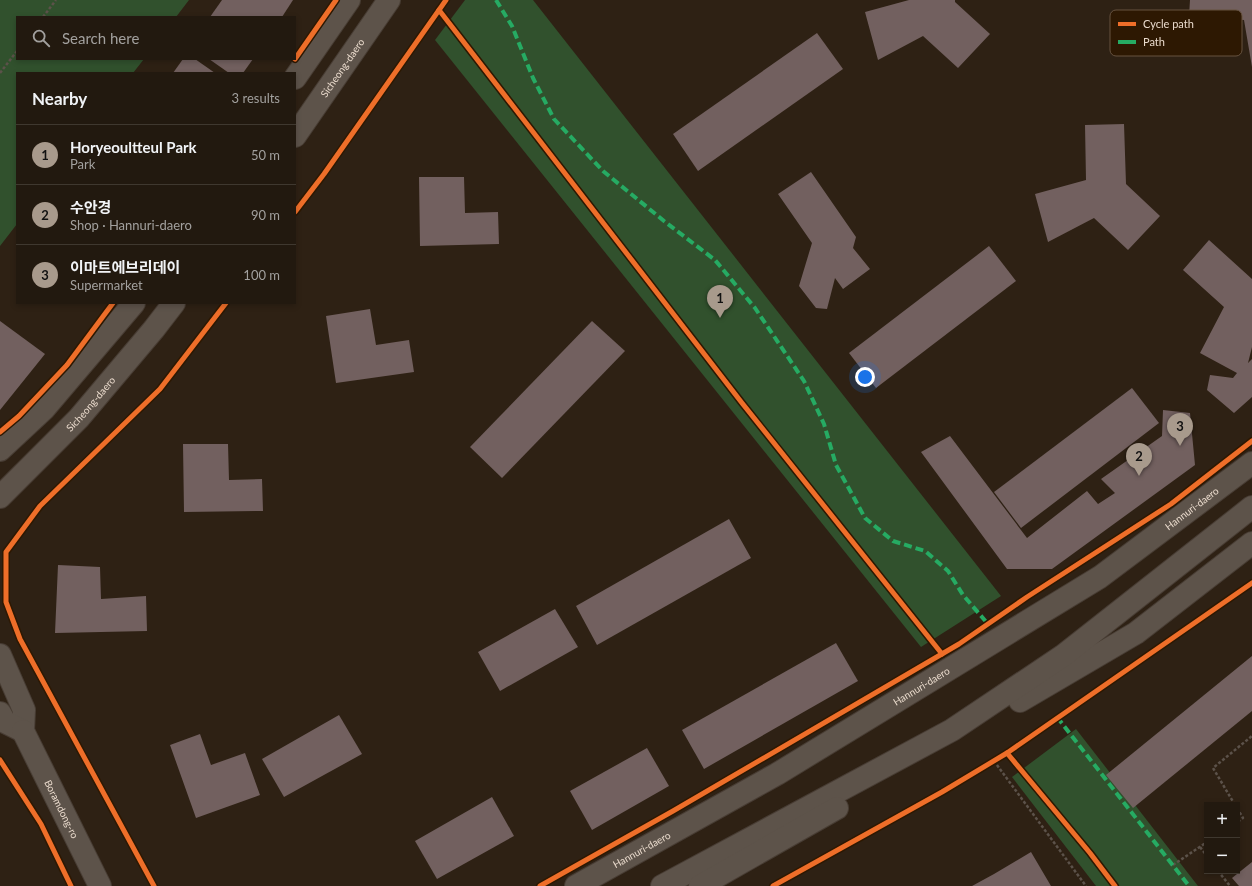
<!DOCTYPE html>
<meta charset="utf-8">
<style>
body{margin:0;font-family:Lato,"Noto Sans KR",sans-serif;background:#2e261d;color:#f1f3f6}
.controls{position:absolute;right:12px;bottom:12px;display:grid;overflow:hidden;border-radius:0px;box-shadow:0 2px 6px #0003}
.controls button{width:36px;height:36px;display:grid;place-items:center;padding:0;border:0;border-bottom:1px solid #3f382f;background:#22190f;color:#f1f3f6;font:20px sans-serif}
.you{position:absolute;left:865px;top:377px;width:14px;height:14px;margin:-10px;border:3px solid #fff;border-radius:50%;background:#1a73e8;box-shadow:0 0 0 6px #1a73e833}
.badge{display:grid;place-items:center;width:26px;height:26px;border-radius:50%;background:#a89a8c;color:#111;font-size:13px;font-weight:700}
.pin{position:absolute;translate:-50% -33px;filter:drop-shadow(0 1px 2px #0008)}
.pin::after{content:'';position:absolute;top:21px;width:14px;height:12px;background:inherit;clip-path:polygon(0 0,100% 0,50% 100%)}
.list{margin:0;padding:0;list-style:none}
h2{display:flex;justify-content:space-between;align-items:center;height:52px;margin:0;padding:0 16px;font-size:17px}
h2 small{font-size:13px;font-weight:400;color:#a2a09e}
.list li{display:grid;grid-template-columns:26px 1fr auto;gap:12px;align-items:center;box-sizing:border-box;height:60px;padding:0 16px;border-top:1px solid #3f382f}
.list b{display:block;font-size:15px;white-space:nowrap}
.list p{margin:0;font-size:13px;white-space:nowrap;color:#a2a09e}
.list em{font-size:13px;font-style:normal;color:#a2a09e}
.icon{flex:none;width:22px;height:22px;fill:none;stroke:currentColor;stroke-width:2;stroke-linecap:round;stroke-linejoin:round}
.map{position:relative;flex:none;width:1252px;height:886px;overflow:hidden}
.search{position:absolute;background:#22190f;box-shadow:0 2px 6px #0003;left:16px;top:16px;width:280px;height:44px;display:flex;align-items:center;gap:10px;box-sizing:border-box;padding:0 14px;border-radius:0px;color:#a2a09e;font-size:15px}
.panel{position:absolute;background:#22190f;box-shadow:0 2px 6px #0003;left:16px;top:72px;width:280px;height:232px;border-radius:0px}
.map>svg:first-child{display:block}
.green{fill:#31512d}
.building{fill:#72605f}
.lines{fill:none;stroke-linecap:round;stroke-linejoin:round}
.minor-casing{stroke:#483d34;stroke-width:24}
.path{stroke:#5c524a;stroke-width:2.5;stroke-dasharray:3 2;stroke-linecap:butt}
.minor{stroke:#5d534a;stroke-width:22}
.quiet{stroke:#26ab63;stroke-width:4;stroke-dasharray:8 4;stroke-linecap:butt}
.cycleway-casing{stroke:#2d1802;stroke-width:8}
.cycleway{stroke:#ee6e29;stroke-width:5}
.labels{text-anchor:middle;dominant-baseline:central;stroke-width:4;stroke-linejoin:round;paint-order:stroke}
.street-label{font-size:10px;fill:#eadbcd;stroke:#2d1802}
.key{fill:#2d1802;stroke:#66523f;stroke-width:1}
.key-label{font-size:11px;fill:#eadbcd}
</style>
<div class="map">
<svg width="1252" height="886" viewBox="0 0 1252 886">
<rect width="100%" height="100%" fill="#2e2114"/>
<g class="green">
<polygon points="0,0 189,0 176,17 17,17 17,59 144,59 133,73 17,73 17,224 0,246"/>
<polygon points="465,0 533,0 1001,596 921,647 435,40"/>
<polygon points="1076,729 1198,886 1096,886 1012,777"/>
</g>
<g class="building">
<polygon points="222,0 293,0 282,17 210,17"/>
<polygon points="909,0 955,0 955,2 990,34 958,68 923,36 878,60 865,12"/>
<polygon points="1190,0 1252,0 1252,67 1244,20 1189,16"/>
<polygon points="817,33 843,69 698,171 673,134"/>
<polygon points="183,59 195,59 215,73 173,73"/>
<polygon points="209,59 253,59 243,73 229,73"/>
<polygon points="1124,124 1126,184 1160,216 1128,250 1094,218 1048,242 1035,194 1086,180 1085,125"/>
<polygon points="811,172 856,237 853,248 870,269 843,289 835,278 827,309 816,308 799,286 812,243 778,194"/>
<polygon points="419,177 464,177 465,213 498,212 499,244 420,246"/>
<polygon points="1209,240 1252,279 1252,347 1248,363 1252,359 1252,397 1234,413 1207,390 1210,375 1233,378 1237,373 1200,353 1224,307 1183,270"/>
<polygon points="989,246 1016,281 876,388 849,353"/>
<polygon points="370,309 376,345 409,340 414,372 336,383 326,316"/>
<polygon points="0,321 45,354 0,410"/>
<polygon points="592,321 625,351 502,478 470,447"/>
<polygon points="1132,388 1159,423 1021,528 994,492"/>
<polygon points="1163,410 1190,413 1195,465 1052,569 1007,569 921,452 950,436 1027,538 1087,491 1098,504 1115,493 1101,479 1162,436"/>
<polygon points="183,444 228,444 229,480 262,479 263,511 184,512"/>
<polygon points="729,519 751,558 597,645 576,606"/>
<polygon points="58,565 100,567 101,599 146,596 147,631 55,633"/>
<polygon points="555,609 578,647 500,691 478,652"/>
<polygon points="836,643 858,681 704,769 682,730"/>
<polygon points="1252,656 1252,711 1133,808 1106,775"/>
<polygon points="339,715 362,754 284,797 262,759"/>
<polygon points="200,734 211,765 245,753 260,795 196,818 170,745"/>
<polygon points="647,748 669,786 592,830 570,791"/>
<polygon points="492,797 514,836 437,879 415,841"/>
<polygon points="1031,852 1051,886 972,886 994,874"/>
<polygon points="1252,862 1252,886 1239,886 1232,878"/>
</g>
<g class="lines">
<g class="minor-casing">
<g id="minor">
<polyline points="295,78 349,0"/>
<path id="s1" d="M295,136L389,0"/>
<polyline points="0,450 44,409 134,303"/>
<path id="s2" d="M0,497L79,418L154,329L174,303"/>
<polyline points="0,655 24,710 23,731"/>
<polyline points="1020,701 1136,633 1252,543"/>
<polyline points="0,713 5,722 23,731"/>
<path id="s3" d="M23,731L100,886"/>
<path id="s4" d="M576,886L777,774L1100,577L1252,463"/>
<polyline points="662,886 952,730 1064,655 1252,507"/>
<polyline points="700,886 837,808"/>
</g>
</g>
<g class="path">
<polyline points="43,17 56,0"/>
<polyline points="0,73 17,51"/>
<polyline points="994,761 1086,886"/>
<polyline points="1235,805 1213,768 1252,736"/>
<polyline points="1237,808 1243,818 1237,822"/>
<polyline points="1200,847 1207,856"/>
<polyline points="1173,865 1207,842"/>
<polyline points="1218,871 1230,886"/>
</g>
<use href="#minor" class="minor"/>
<g class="quiet">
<polyline points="496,0 512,26 533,78 554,119 603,171 664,221 715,260 755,308 804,381 824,424 836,465 865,518 893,541 925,551 948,571 963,595 988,624"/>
<polyline points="1057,717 1189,886"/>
</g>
<g class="cycleway-casing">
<g id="cycleway">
<polyline points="439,10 742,403 942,654"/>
<polyline points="295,59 336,0"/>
<polyline points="295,212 324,174 446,0"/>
<polyline points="0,432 19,416 67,365 113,303"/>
<polyline points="1007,753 1090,853 1115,886"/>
<polyline points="0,760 41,824 71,886"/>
<polyline points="154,886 20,639 6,602 6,552 40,506 160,389 226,303"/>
<polyline points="540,886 673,811 959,644 1027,597 1171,504 1252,441"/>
<polyline points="773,886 942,792 1007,753 1252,583"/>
</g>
</g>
<use href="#cycleway" class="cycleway"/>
</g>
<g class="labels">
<g class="street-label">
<text stroke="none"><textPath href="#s1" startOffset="83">Sicheong-daero</textPath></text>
<text stroke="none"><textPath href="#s2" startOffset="130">Sicheong-daero</textPath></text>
<text stroke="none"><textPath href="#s4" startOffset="723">Hannuri-daero</textPath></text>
<text stroke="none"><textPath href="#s4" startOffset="399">Hannuri-daero</textPath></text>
<text stroke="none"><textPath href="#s3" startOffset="87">Boramdong-ro</textPath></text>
<text stroke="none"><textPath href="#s4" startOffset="75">Hannuri-daero</textPath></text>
</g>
</g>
<rect x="1110" y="10" width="132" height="46" rx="6" class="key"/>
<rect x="1118" y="22" width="18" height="4" fill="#ee6e29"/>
<rect x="1118" y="40" width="18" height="4" fill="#26ab63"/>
<g class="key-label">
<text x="1143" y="28">Cycle path</text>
<text x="1143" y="46">Path</text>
</g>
</svg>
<div class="controls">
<button>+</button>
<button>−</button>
</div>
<div class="you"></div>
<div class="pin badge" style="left:720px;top:318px">1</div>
<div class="pin badge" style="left:1139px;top:476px">2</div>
<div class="pin badge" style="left:1180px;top:446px">3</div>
<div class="search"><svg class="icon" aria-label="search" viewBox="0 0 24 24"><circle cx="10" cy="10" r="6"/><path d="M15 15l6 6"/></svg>Search here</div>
<section class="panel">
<h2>Nearby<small>3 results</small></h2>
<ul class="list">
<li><span class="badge">1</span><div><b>Horyeoultteul Park</b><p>Park</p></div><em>50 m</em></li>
<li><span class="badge">2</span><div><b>수안경</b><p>Shop · Hannuri-daero</p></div><em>90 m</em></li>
<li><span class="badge">3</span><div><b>이마트에브리데이</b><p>Supermarket</p></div><em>100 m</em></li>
</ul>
</section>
</div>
